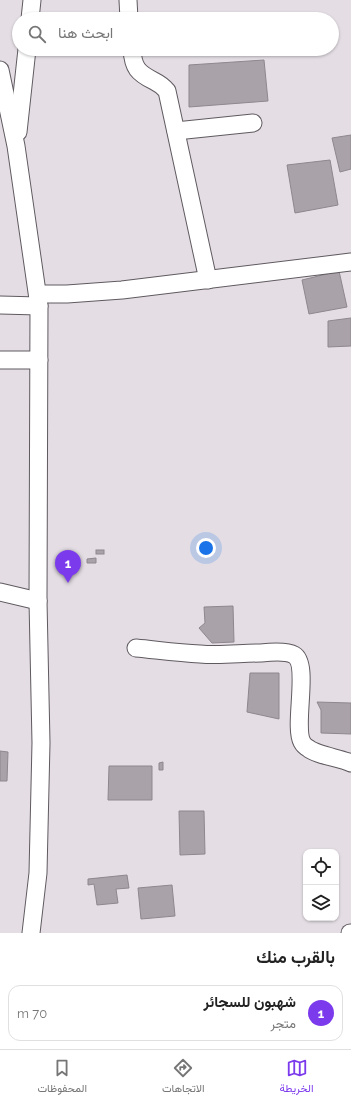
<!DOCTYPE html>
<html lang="ar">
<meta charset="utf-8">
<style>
body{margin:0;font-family:Raleway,Vazirmatn,sans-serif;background:#f2f2f2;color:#222;direction:rtl}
.controls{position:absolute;right:12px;bottom:12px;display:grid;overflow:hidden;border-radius:8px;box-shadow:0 1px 3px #0004}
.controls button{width:36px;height:36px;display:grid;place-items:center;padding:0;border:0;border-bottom:1px solid #e0e0e0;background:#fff;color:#222;font:20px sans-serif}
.you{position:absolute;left:206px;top:548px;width:14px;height:14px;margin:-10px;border:3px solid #fff;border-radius:50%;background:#1a73e8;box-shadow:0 0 0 6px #1a73e833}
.badge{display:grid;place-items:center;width:26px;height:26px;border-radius:50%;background:#7c3aed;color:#fff;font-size:13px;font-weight:700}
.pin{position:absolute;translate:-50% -33px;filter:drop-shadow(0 1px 2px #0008)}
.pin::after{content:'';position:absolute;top:21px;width:14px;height:12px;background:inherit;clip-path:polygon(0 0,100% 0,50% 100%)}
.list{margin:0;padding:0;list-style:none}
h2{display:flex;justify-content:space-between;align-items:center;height:52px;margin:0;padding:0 16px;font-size:17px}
h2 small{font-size:13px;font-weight:400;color:#767676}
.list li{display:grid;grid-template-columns:26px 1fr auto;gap:12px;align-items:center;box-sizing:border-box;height:56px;margin:0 8px 8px;padding:0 8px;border:1px solid #e0e0e0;border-radius:12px}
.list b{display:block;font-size:15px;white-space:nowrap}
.list p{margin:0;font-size:13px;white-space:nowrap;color:#767676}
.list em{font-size:13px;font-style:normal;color:#767676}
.icon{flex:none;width:22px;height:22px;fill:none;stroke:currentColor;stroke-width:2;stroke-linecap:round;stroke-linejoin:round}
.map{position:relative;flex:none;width:351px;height:933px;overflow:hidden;direction:ltr}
.search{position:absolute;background:#fff;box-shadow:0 1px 3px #0004;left:12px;right:12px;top:12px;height:44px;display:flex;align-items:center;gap:10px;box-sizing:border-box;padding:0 14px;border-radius:22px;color:#767676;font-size:15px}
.sheet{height:116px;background:#fff}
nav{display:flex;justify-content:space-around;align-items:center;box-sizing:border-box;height:56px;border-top:1px solid #e0e0e0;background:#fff;font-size:11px;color:#767676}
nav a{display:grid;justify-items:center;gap:2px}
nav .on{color:#7c3aed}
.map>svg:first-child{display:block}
.building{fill:#a9a3a9;stroke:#8e888e}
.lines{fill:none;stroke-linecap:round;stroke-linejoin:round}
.minor-casing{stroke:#5f5a5f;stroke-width:19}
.minor{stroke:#fff;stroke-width:17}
</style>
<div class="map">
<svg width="351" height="933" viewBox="0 0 351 933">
<rect width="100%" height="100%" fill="#e4dee4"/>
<g class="building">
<polygon points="264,60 268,101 189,107 189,65"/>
<polygon points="351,135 351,169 340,172 332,138"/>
<polygon points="330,160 338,205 295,213 287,165"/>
<polygon points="339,271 347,307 309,314 302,280"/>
<polygon points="351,318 351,346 328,347 328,321"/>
<rect x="96" y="550" width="8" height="4"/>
<polygon points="96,558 96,563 87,563 87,559"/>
<polygon points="233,606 234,642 212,643 199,628 205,623 204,607"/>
<polygon points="250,673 279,673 279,719 247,712"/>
<polygon points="317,702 351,703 351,734 321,733 321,710"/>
<polygon points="0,751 8,752 7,781 0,781"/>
<polygon points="163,762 163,770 159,770 159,763"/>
<polygon points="109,766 152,766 152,800 108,800"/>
<polygon points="179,811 204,811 205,854 180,855"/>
<polygon points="127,875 129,888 116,889 118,903 97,905 94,884 88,885 88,879"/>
<polygon points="172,885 175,916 141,919 138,888"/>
</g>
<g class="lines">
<g class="minor-casing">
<g id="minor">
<polyline points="128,0 129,19"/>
<polyline points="30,19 32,0"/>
<path d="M132,49C133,68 138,73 154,81C160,84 163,86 167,91L208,280"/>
<polyline points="0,70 16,146 39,306 38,601 41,743 38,873 31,933"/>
<polyline points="176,131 253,123"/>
<polyline points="18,132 27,49"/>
<polyline points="38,294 67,294 122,290 351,262"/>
<polyline points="0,305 39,306"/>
<polyline points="0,360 39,360"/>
<polyline points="0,592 38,601"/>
<path d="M136,648C157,650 178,653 200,654C220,656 241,653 261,653C270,652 287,651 294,655C310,664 293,726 302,742C303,744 306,747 308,748C316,755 340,758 351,763"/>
<polyline points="350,933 351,933"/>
</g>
</g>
<use href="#minor" class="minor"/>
</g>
</svg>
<div class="controls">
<button><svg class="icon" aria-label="locate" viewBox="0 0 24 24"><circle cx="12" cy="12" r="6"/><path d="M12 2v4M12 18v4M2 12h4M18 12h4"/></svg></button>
<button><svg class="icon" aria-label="layers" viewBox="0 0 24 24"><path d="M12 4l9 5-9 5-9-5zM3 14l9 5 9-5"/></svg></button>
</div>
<div class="you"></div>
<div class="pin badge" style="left:68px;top:583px">1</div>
<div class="search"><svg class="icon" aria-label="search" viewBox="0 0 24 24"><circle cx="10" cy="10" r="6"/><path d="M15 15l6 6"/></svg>ابحث هنا</div>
</div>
<section class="sheet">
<h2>بالقرب منك<small></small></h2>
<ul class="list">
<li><span class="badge">1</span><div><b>شهبون للسجائر</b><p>متجر</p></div><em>70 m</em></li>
</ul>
</section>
<nav>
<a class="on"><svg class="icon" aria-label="map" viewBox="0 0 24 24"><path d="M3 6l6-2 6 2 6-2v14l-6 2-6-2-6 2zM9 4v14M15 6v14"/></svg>الخريطة</a>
<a><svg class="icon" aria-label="directions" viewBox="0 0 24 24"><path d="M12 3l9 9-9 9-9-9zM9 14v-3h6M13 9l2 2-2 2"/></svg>الاتجاهات</a>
<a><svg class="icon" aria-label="saved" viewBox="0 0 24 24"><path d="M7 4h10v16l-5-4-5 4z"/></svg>المحفوظات</a>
</nav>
